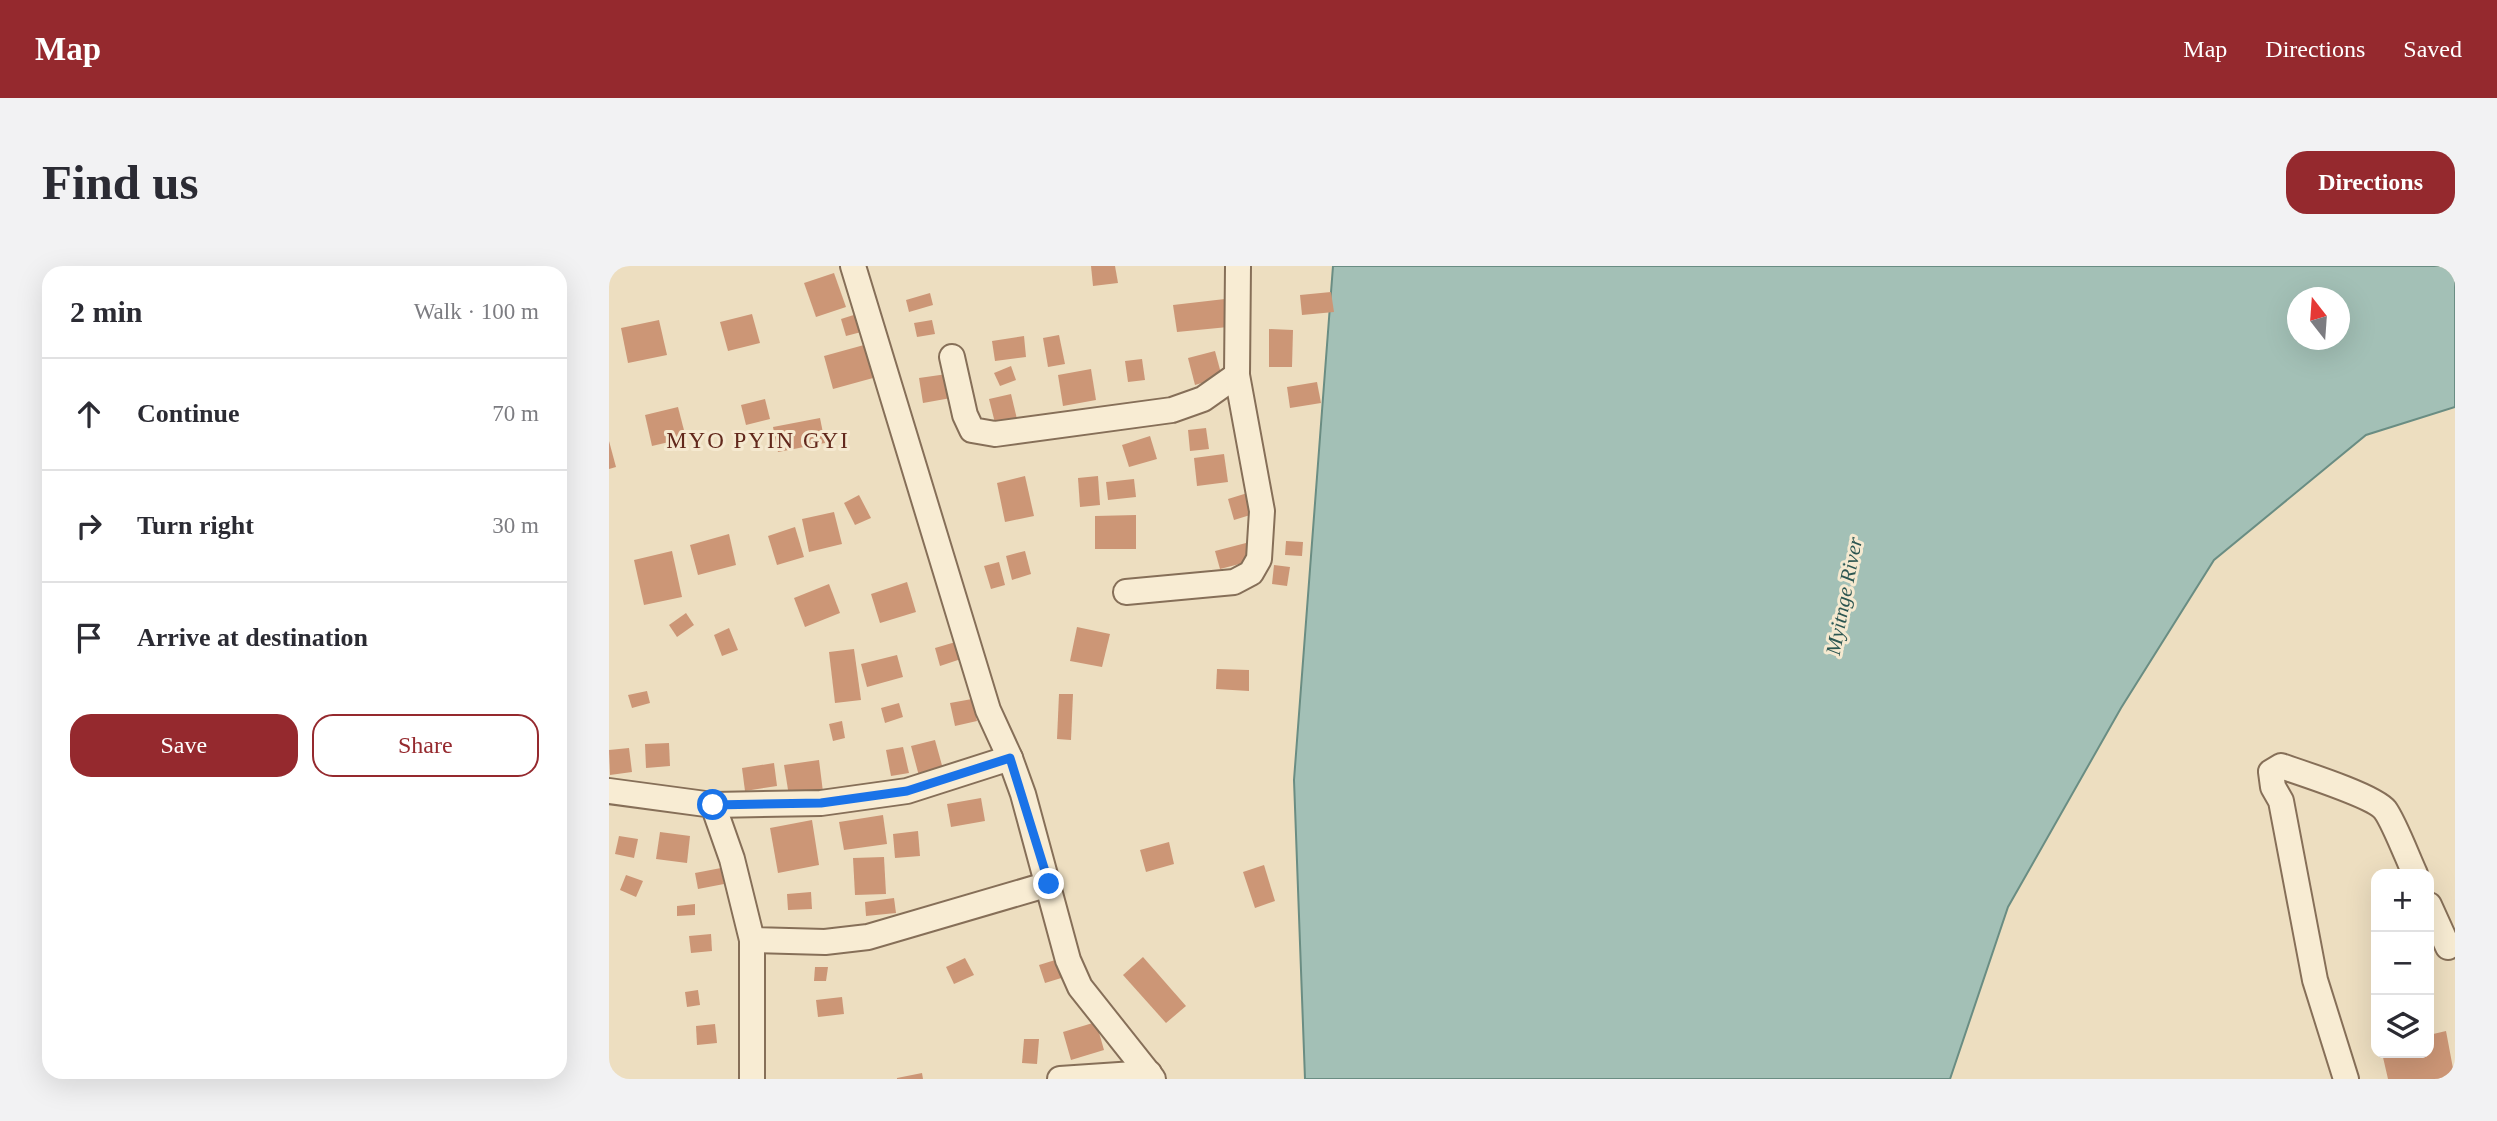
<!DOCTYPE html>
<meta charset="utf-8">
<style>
body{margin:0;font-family:Georgia,serif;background:#f2f2f3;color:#2b2b33}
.controls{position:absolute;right:21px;bottom:21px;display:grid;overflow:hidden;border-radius:14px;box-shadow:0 7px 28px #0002}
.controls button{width:63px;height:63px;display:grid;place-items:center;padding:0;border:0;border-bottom:2px solid #e1e1e2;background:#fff;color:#2b2b33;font:35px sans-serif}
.compass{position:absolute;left:1678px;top:21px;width:63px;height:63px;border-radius:50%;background:#fff;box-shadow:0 7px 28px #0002;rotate:343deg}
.stop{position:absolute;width:21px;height:21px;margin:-16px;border:5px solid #1a73e8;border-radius:50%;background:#fff}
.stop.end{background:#1a73e8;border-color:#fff;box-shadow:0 2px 7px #0008}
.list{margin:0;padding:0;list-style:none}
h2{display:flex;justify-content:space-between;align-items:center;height:91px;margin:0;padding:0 28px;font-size:30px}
h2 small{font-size:23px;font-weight:400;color:#7c7c81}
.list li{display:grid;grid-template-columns:46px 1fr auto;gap:21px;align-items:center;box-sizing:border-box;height:112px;padding:0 28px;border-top:2px solid #e1e1e2}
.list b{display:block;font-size:26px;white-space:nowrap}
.list em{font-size:23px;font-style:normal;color:#7c7c81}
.actions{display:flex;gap:14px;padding:21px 28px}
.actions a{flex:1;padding:16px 0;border:2px solid #95292e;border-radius:21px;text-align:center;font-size:24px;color:#95292e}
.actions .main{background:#95292e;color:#fff}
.icon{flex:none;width:38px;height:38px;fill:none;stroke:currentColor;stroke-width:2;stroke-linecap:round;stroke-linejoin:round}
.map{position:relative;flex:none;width:1846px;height:813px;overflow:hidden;border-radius:21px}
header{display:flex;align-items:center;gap:42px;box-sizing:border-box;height:98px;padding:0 35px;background:#95292e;color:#fff}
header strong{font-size:33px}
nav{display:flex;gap:38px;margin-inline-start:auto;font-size:24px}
.intro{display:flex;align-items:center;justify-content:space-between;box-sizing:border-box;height:168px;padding:0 42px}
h1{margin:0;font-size:49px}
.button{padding:18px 32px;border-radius:21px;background:#95292e;color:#fff;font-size:24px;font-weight:700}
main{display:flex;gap:42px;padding:0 42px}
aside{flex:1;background:#fff;border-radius:21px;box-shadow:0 7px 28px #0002}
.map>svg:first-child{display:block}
.water{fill:#a3c0b6;stroke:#6a8d83;stroke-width:2;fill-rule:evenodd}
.building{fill:#cc9676}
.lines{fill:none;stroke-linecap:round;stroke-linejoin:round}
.minor-casing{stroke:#866f58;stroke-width:28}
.minor{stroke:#f8ecd3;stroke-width:24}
.route{stroke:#1a73e8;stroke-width:9}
.labels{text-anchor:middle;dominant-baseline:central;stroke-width:6;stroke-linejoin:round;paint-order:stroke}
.water-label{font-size:21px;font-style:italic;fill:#2c5651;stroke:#f5e9d0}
.quarter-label{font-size:23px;letter-spacing:2px;fill:#62281c;stroke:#f5e9d0}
</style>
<header>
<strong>Map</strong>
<nav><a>Map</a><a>Directions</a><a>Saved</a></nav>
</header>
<div class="intro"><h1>Find us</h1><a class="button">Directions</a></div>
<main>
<aside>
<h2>2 min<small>Walk · 100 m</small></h2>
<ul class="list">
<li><svg class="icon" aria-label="ahead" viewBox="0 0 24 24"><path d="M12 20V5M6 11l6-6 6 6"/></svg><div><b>Continue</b></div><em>70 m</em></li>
<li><svg class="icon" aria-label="right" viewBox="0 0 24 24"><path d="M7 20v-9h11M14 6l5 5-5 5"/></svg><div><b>Turn right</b></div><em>30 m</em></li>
<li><svg class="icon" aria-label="arrive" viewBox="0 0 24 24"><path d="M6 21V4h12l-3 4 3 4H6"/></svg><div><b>Arrive at destination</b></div></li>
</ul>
<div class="actions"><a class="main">Save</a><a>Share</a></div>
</aside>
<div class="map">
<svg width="1846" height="813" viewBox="0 0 1846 813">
<rect width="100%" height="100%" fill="#eddec0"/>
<path class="water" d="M724,0H1846V141L1757,169L1605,294L1512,442L1399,641L1341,813H696L685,514ZM1688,32H1730V74H1688Z"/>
<g class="building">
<polygon points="482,0 506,0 509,17 484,20"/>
<polygon points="225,7 237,41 207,51 195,17"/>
<polygon points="722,26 725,46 693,49 691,29"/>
<polygon points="321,27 324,39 300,46 297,34"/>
<polygon points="616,33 619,61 568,66 564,39"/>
<polygon points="251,47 256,65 237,70 232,53"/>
<polygon points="143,48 151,77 119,85 111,56"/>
<polygon points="50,54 58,89 19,97 12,62"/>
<polygon points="323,54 326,68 308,71 305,57"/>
<polygon points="660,63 684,64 683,101 660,101"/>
<polygon points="450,69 456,98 439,101 434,72"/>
<polygon points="415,70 417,91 386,95 383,75"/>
<polygon points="255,79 264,112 224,123 215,90"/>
<polygon points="606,85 613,111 586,119 579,92"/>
<polygon points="533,93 536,114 519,116 516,95"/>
<polygon points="402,100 407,114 391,120 385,107"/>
<polygon points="482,103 487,134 454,140 449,109"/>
<polygon points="338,108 342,132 314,137 310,112"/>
<polygon points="708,116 712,137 681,142 678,121"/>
<polygon points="402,128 408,153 386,157 380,133"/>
<polygon points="156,133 161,153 137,159 132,139"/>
<polygon points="69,141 77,172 43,180 36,149"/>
<polygon points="211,152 216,177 169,186 164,161"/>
<polygon points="597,162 600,183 581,185 579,164"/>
<polygon points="541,170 548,193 520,201 513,179"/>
<polygon points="0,175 7,201 0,203"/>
<polygon points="615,188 619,216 588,220 585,192"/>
<polygon points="416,210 425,250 396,256 388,217"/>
<polygon points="489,210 491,239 471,241 469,212"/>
<polygon points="525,213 527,231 499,234 497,216"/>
<polygon points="645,225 651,246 625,254 619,233"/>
<polygon points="250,229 262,252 246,259 235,237"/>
<polygon points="225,246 233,278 200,286 193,253"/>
<polygon points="527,249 527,283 486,283 486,250"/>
<polygon points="186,261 195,291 168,299 159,270"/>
<polygon points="120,268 127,299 89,309 81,279"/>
<polygon points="677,275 694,276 693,290 676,289"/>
<polygon points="637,277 642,295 611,303 606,285"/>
<polygon points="63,285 73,331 35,339 25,294"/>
<polygon points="416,285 422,308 403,314 397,290"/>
<polygon points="390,296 396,319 382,323 375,300"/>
<polygon points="665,299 681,301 678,320 663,318"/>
<polygon points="298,316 307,346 271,357 262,328"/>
<polygon points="220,318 231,347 196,361 185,332"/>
<polygon points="77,347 85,359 68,371 60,359"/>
<polygon points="468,361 501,368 493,401 461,395"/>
<polygon points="120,362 129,384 113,390 105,369"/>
<polygon points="350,375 355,392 331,400 326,382"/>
<polygon points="245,383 252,434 226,437 220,386"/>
<polygon points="288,389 294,411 258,421 252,398"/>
<polygon points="608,403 640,404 640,425 607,423"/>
<polygon points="38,425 41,437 23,442 19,429"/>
<polygon points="450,428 464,428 462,474 448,473"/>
<polygon points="363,433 368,455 346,460 341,437"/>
<polygon points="290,437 294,451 276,457 272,442"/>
<polygon points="233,455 236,472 224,475 220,458"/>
<polygon points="326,474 334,503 310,510 302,480"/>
<polygon points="60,477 61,500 37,502 36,478"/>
<polygon points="294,481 300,507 282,510 277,484"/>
<polygon points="20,482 23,506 1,509 0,484"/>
<polygon points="210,494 214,526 180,530 175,499"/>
<polygon points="165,497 168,520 136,525 133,502"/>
<polygon points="372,532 376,555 342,561 338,538"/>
<polygon points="274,549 278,578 235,584 230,556"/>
<polygon points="203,554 210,599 169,607 161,562"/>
<polygon points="309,565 311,590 286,592 284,568"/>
<polygon points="51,566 81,570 78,597 47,593"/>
<polygon points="10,570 29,573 25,592 6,588"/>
<polygon points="560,576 565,598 537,606 531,584"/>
<polygon points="275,591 277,628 246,629 244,592"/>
<polygon points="655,599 666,635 646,642 634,606"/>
<polygon points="112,602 115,618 89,623 86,607"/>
<polygon points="17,609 34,615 27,631 11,624"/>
<polygon points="202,626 203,643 179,644 178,628"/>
<polygon points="285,632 287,647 257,650 256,636"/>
<polygon points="86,638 86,649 68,650 68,640"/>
<polygon points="102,668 103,685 82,687 80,670"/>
<polygon points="456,691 462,709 436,717 430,699"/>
<polygon points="534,691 577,740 557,757 514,709"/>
<polygon points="356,692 365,709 345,718 337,701"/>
<polygon points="206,701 219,701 217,715 205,715"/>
<polygon points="89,724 91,739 78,741 76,726"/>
<polygon points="233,731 235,748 209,751 207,734"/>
<polygon points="487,756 495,784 462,794 454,766"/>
<polygon points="106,758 108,777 88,779 87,760"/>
<polygon points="1837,765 1846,813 1779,813 1773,787 1820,787 1820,769"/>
<polygon points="415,773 430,773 428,798 413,797"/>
<polygon points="313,807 314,813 288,813 288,812"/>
</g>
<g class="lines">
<g class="minor-casing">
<g id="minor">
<polyline points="244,0 379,444 401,492 414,528 459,694 471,721 544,813"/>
<polyline points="343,91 356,149 363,164 386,168 563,144 594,133 628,109"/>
<polyline points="517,326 625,316 642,307 650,293 653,245 628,109 629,0"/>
<polyline points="0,525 104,539 123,593 143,674 216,676 259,671 440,618"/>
<polyline points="104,539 212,537 298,525 401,492"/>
<polyline points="1820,639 1839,681"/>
<polyline points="143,813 143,674"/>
<polyline points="451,813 540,807"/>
<path d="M1737,813L1706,714L1672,535L1664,521L1662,506L1672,500C1692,507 1765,530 1776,544C1785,556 1799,593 1806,608"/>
</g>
</g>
<use href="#minor" class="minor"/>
</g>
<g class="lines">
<polyline class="route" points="104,539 212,537 298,525 401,492 440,618"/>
</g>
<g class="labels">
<g class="water-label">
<text transform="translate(1235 330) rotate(-79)">Myitnge River</text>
</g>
<g class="quarter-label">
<text x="149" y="174">MYO PYIN GYI</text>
</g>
</g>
</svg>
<div class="controls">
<button>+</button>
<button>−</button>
<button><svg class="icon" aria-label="layers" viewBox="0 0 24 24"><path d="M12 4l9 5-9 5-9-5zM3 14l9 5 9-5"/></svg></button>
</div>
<svg class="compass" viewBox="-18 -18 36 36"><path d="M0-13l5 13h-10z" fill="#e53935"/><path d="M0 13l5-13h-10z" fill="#7c7c81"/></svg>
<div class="stop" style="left:104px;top:539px"></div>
<div class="stop end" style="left:440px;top:618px"></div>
</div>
</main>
